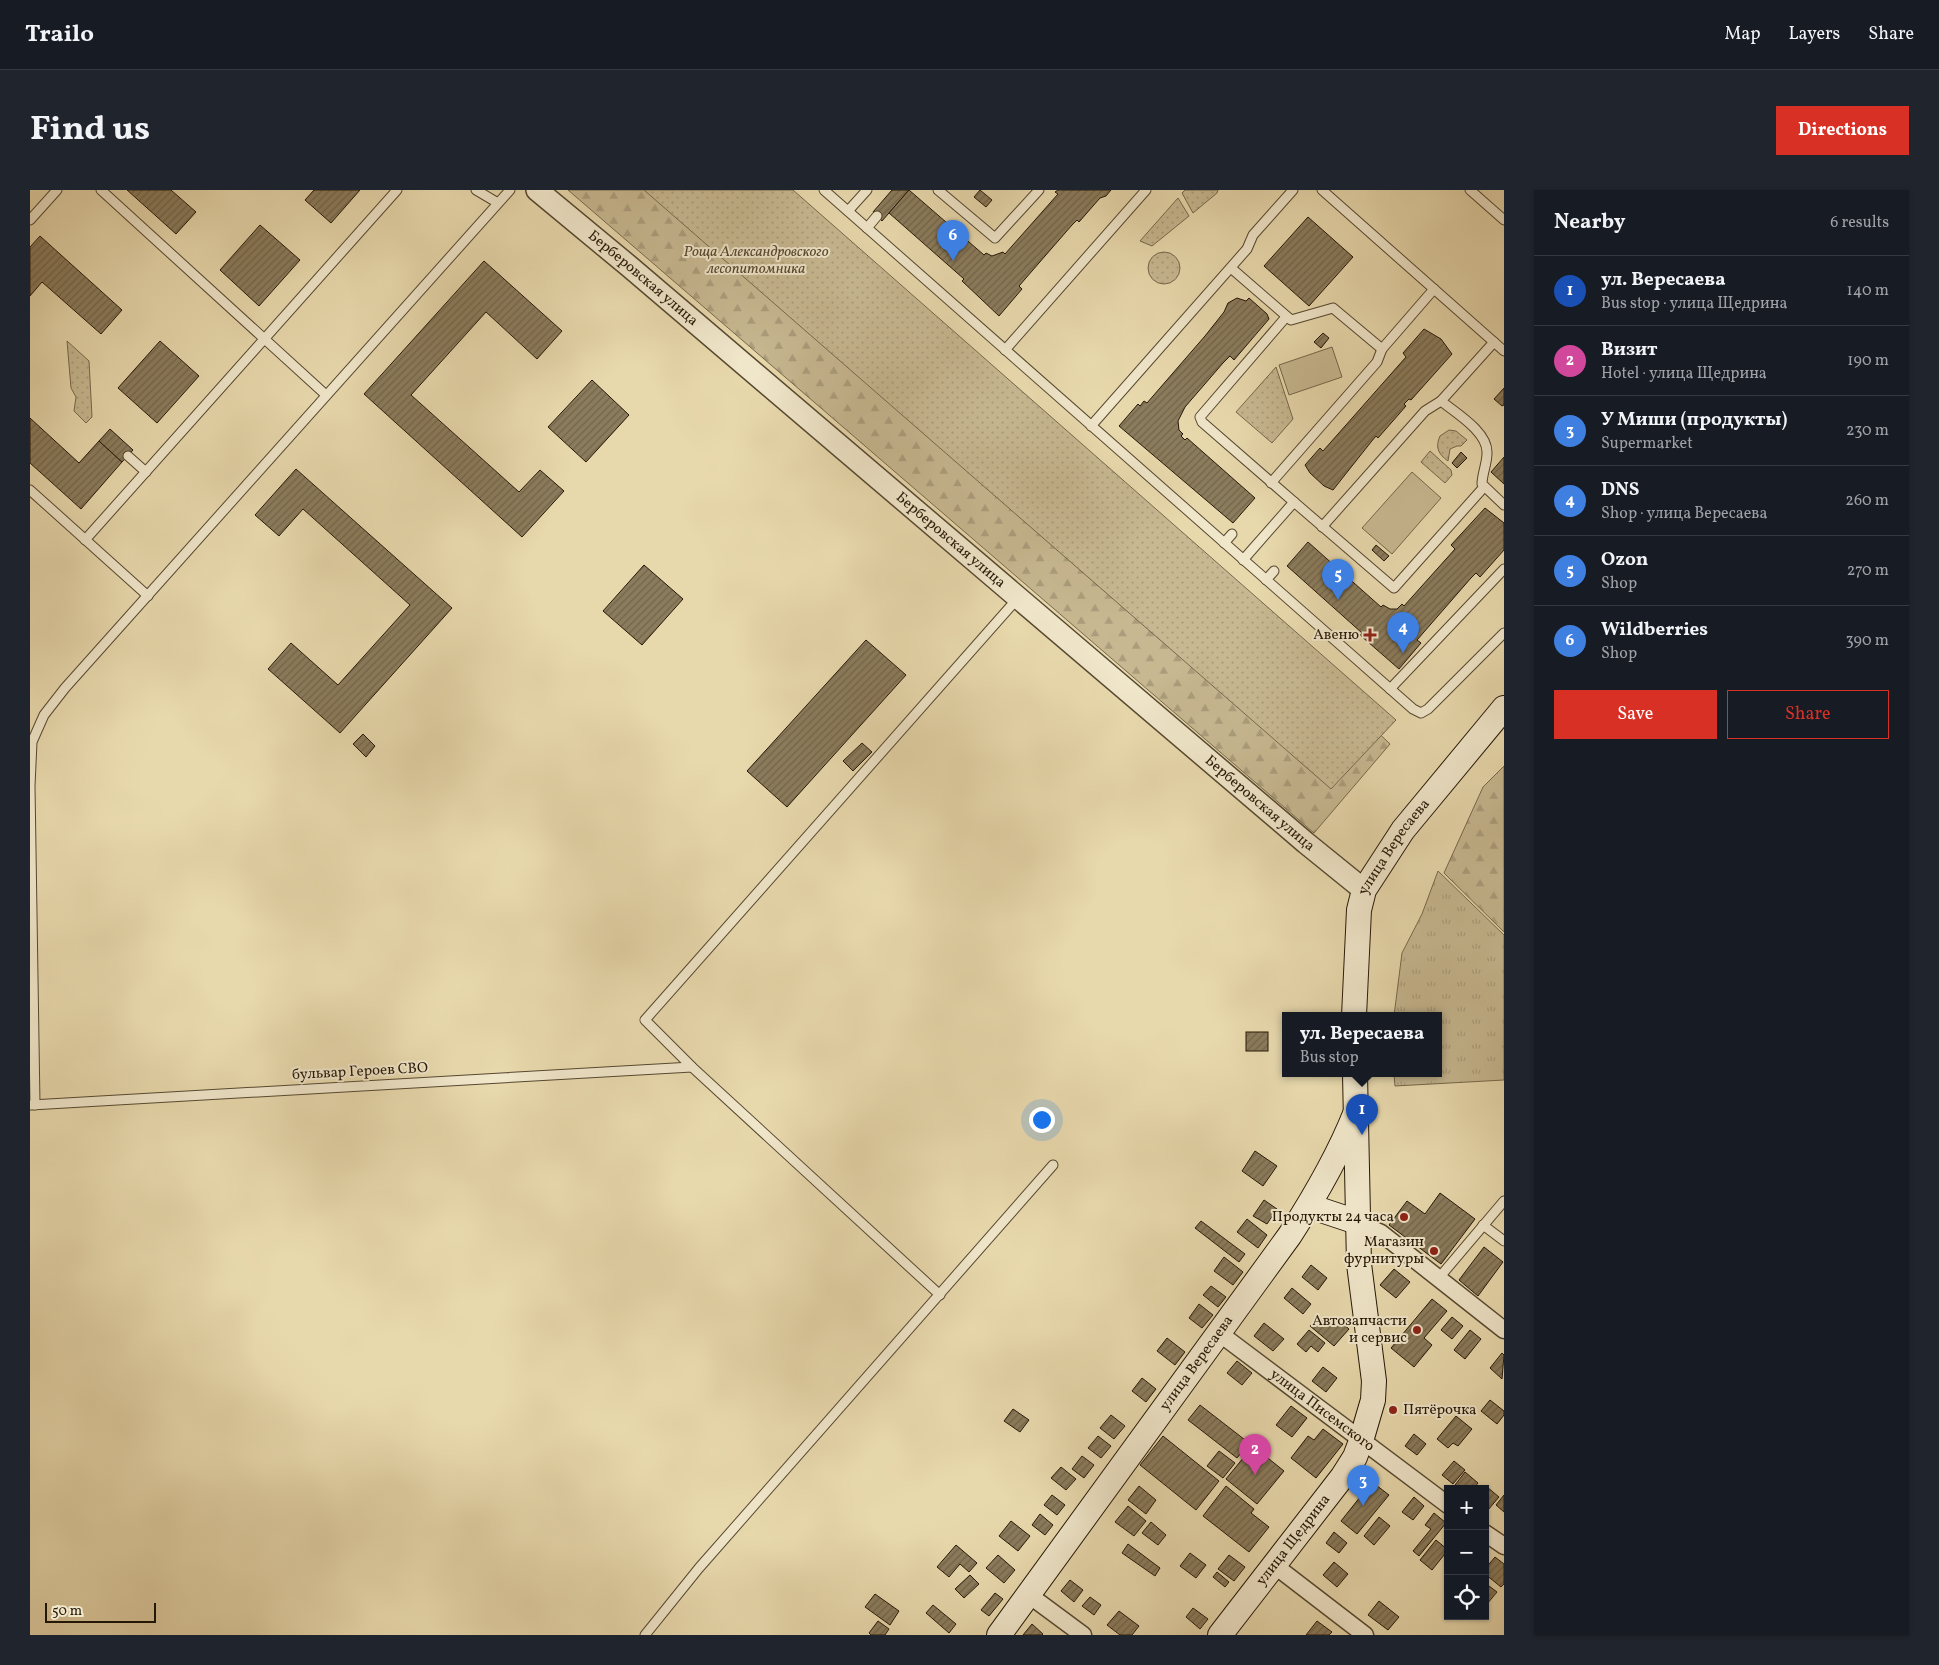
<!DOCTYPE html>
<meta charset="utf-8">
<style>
body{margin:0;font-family:Vollkorn,serif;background:#20242c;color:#f1f3f6}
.controls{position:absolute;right:15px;bottom:15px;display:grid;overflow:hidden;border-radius:0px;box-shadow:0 1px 4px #0004}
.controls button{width:45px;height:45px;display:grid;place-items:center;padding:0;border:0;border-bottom:1px solid #363941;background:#171b24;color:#f1f3f6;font:25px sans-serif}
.scale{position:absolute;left:15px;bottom:12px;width:111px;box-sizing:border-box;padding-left:5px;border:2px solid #261807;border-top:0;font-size:14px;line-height:18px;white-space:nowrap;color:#261807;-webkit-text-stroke:4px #f0e6ca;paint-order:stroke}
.you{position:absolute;left:1011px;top:929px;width:18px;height:18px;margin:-12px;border:4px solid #fff;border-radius:50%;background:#1a73e8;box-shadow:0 0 0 8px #1a73e833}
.badge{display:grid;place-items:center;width:32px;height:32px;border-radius:50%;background:#d93025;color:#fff;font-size:16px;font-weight:700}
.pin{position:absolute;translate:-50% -41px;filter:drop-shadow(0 1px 2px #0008)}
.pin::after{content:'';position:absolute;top:26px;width:18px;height:15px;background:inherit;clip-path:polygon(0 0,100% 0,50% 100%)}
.popup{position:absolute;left:1252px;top:822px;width:160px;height:65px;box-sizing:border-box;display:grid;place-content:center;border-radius:0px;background:#171b24;filter:drop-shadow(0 1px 4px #0005);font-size:16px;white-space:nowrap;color:#9ea1a6}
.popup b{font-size:19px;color:#f1f3f6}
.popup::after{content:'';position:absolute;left:50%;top:100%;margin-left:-10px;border:10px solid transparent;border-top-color:#171b24}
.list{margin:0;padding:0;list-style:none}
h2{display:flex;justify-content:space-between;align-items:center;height:65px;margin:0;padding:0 20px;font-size:21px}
h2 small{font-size:16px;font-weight:400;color:#9ea1a6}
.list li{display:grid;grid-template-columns:32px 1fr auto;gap:15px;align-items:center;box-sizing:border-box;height:70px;padding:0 20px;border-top:1px solid #363941}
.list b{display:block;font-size:19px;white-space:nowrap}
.list p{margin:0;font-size:16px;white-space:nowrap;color:#9ea1a6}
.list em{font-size:16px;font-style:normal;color:#9ea1a6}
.actions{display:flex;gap:10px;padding:15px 20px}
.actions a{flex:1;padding:11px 0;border:1px solid #d93025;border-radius:0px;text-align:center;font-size:18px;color:#d93025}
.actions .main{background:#d93025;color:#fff}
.icon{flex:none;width:28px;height:28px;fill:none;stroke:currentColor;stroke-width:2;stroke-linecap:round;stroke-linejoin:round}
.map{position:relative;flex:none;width:1474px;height:1445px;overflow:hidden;border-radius:0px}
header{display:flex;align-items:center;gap:30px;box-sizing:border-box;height:70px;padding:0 25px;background:#171b24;border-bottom:1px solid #363941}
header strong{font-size:24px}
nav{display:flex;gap:28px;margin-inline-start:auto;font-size:18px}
.intro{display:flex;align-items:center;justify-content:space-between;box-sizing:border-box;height:120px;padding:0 30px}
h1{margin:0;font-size:35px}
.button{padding:12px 22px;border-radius:0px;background:#d93025;color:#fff;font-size:18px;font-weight:700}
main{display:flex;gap:30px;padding:0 30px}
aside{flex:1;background:#171b24;border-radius:0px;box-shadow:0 1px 4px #0004}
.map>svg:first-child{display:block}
.grass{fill:url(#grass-tufts);stroke:#76684c}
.forest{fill:url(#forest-firs);stroke:#76684c}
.park{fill:url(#park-dots);stroke:#76684c}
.pitch{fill:#c7b891;stroke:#76684c}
.building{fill:url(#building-hatch);stroke:#261807}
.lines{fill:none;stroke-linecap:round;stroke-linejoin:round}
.service-casing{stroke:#564830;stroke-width:11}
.minor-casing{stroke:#564830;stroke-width:19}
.tertiary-casing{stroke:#564830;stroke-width:24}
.secondary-casing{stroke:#261807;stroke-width:26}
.service{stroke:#f0e6ca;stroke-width:9}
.minor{stroke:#f0e6ca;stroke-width:16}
.tertiary{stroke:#f0e6ca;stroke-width:21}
.secondary{stroke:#f0e6ca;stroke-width:24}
.poi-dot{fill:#8f2418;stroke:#f0e6ca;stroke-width:2}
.labels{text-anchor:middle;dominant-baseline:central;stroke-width:4;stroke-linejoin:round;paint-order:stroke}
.park-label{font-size:15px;font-style:italic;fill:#564830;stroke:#f0e6ca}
.street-label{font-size:15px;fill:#261807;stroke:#f0e6ca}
.poi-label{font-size:15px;fill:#261807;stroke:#f0e6ca;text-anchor:end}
</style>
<header>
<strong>Trailo</strong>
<nav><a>Map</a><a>Layers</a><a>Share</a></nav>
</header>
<div class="intro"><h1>Find us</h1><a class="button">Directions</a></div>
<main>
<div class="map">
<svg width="1474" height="1445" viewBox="0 0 1474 1445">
<defs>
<pattern id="grass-tufts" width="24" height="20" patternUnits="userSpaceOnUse" patternTransform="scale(1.25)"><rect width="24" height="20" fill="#c7b891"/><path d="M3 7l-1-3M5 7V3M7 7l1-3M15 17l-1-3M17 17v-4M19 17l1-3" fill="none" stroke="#ab9d7c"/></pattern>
<pattern id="forest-firs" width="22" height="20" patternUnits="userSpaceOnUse" patternTransform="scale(1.25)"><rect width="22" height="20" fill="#c7b891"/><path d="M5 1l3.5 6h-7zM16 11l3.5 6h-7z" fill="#ab9d7c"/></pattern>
<pattern id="park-dots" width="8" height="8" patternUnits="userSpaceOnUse" patternTransform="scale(1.25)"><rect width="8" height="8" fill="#c7b891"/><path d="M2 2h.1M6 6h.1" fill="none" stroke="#ab9d7c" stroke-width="1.8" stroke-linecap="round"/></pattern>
<pattern id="building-hatch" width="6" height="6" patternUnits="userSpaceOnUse" patternTransform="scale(1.25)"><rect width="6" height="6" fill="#8b7c5d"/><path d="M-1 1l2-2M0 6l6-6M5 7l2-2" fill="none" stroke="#71654b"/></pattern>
</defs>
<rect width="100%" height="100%" fill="#e8d9ad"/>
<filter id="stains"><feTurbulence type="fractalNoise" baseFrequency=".004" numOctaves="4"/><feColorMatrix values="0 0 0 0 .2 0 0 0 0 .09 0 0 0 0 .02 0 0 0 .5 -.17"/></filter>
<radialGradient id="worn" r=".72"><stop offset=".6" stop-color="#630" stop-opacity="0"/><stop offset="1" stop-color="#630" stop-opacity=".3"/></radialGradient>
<polygon class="grass" points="1408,681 1474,745 1474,890 1365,896 1364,884 1408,884 1408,826 1364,826 1372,763 1392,724"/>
<g class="forest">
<polygon points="538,0 752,0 1226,426 1360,554 1284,643"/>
<polygon points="1474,576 1474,742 1414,683 1453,597"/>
</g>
<g class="park">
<polygon points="614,0 763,0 1366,530 1301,599"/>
<polygon points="1155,0 1188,0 1187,3 1163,23 1152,3"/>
<polygon points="1148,8 1159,26 1122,56 1110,51"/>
<circle cx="1134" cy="78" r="16"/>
<polygon points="37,151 59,171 62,227 56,233 44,221 46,207 41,198"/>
<polygon points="1246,177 1263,229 1242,253 1206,222"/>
<path d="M1419,240L1426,241L1437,250L1431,256H1427L1420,259L1418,271C1408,264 1405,257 1410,246Z"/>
<polygon points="1400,261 1421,280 1422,285 1415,293 1391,272"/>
</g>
<g class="pitch">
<polygon points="1302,157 1312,187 1259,205 1249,175"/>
<polygon points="1382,282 1411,308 1362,364 1332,338"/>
</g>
<g class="building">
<polygon points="97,0 141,0 166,22 146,44"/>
<polygon points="284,0 330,0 301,33 275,10"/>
<polygon points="862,0 879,0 852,31 843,22"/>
<polygon points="879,0 954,65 956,63 962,66 973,62 975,64 1028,4 1025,2 1028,0 1081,0 1076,6 1070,8 1049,32 1047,30 1042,35 989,96 992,99 969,126 932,91 934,89 859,23"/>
<polygon points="950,0 962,10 956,17 944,7"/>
<polygon points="1278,27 1323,67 1279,116 1234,76"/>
<polygon points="230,35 270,70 229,116 190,80"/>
<polygon points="10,46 92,120 71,144 12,92 0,106 0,57"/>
<polygon points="454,71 532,141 507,169 456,122 381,205 489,302 510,280 534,301 492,347 334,204"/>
<polygon points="1207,108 1216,111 1219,108 1237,124 1239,129 1204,170 1200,166 1193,173 1155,217 1148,231 1149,240 1153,244 1151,246 1155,250 1157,248 1225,308 1203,333 1089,236 1108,214 1110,216 1114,211 1117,213 1175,146 1194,122 1198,113"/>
<polygon points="1394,139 1411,149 1422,164 1381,210 1379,209 1374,214 1376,216 1348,248 1346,246 1341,252 1303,300 1294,296 1280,283 1275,275 1290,258 1293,261 1376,167 1373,163"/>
<polygon points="1293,143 1299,148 1291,158 1284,152"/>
<polygon points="130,151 169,186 127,233 88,198"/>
<polygon points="562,190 599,225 556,272 518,237"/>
<polygon points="1474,198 1474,215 1472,216 1464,209"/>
<polygon points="0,228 49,273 69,251 92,272 51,319 0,273"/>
<polygon points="80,239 103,260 92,272 69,251"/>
<polygon points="1431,262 1437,268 1427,278 1422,273"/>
<polygon points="1474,267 1474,294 1461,282"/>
<polygon points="266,279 422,418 310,543 238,479 261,453 308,495 380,415 273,319 249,346 225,325"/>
<polygon points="1455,318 1474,333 1474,360 1450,387 1446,383 1441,388 1387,450 1391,453 1369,479 1330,445 1332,443 1257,376 1278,352 1351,417 1353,415 1360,419 1367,419 1372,414 1374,416 1425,359 1421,355"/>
<polygon points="1346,355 1359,366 1354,371 1342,360"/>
<polygon points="614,375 653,409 612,455 573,421"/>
<polygon points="836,450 876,485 757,617 717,581"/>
<polygon points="333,544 345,556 336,567 323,554"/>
<polygon points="832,553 842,562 823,581 813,571"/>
<rect x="1216" y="842" width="22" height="19"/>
<polygon points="1225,961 1247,976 1233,996 1212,981"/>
<polygon points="1410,1003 1445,1029 1411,1074 1359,1035 1377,1011 1395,1024"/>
<polygon points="1234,1010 1247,1019 1237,1034 1223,1026"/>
<polygon points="1217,1029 1237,1045 1228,1058 1207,1042"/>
<polygon points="1171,1031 1215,1064 1209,1072 1165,1038"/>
<polygon points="1454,1057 1473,1072 1448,1106 1429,1090"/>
<polygon points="1194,1067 1213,1082 1203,1095 1184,1081"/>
<polygon points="1281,1075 1297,1088 1288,1100 1272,1087"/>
<polygon points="1364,1079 1380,1092 1366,1108 1350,1095"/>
<polygon points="1181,1096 1196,1107 1188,1117 1173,1105"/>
<polygon points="1262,1098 1281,1114 1273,1124 1254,1108"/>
<polygon points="1402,1109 1417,1121 1394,1148 1402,1155 1384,1177 1361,1158"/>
<polygon points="1169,1114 1183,1125 1172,1138 1159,1128"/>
<polygon points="1288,1127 1300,1137 1306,1128 1319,1139 1304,1156 1280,1136"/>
<polygon points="1422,1127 1433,1136 1422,1149 1411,1140"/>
<polygon points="1234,1133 1254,1149 1243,1161 1224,1146"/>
<polygon points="1279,1140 1295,1153 1288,1162 1281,1156 1276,1162 1267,1154"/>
<polygon points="1440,1140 1451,1149 1435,1169 1424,1160"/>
<polygon points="1137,1148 1155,1162 1145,1175 1127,1161"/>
<polygon points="1472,1163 1474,1165 1472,1189 1460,1178"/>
<polygon points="1207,1171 1222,1183 1212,1195 1197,1183"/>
<polygon points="1293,1177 1307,1188 1296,1202 1282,1191"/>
<polygon points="1112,1188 1126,1199 1116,1212 1102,1201"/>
<polygon points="1460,1210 1474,1221 1474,1225 1467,1234 1451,1221"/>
<polygon points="1170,1215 1219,1253 1207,1268 1158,1230"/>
<polygon points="1261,1216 1277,1228 1262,1247 1246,1235"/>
<polygon points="983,1219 999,1230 990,1242 974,1231"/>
<polygon points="1081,1225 1095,1236 1084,1249 1070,1238"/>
<polygon points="1426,1226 1442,1239 1428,1256 1423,1253 1418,1258 1407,1249"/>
<polygon points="1293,1239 1313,1254 1286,1288 1261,1268 1278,1246 1284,1250"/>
<polygon points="1384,1244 1396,1254 1387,1265 1375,1256"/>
<polygon points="1068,1246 1081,1256 1071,1268 1058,1258"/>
<polygon points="1133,1246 1189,1291 1166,1320 1110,1275"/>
<polygon points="1223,1256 1254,1281 1227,1314 1196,1289"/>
<polygon points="1189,1261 1205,1273 1193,1288 1177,1276"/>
<polygon points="1052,1266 1064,1275 1054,1288 1042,1279"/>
<polygon points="1424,1271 1435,1280 1423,1294 1412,1285"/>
<polygon points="1031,1277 1046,1289 1036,1300 1021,1288"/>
<polygon points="1435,1282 1448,1293 1443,1299 1429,1299 1425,1295"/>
<polygon points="1342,1292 1359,1305 1327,1344 1311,1331"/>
<polygon points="1109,1296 1126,1310 1116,1324 1098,1310"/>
<polygon points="1196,1296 1224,1319 1221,1323 1239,1337 1219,1362 1173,1326"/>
<polygon points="1457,1297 1469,1307 1458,1320 1455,1317"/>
<polygon points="1022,1305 1035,1315 1027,1325 1014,1315"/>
<polygon points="1474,1305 1474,1322 1466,1315"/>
<polygon points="1384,1307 1394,1316 1383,1330 1372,1322"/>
<polygon points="1098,1316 1116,1331 1104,1346 1085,1332"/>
<polygon points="1404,1323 1416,1333 1389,1366 1383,1361 1401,1339 1395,1335"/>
<polygon points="1010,1324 1023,1335 1015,1345 1002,1335"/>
<polygon points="1349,1327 1360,1336 1344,1355 1334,1346"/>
<polygon points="981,1331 1000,1346 988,1361 969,1346"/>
<polygon points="1121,1332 1136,1345 1128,1355 1112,1343"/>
<polygon points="1304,1342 1317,1353 1309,1363 1296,1353"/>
<polygon points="1406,1350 1418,1360 1402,1380 1390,1370"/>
<polygon points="1098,1354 1130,1378 1125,1386 1092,1363"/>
<polygon points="926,1355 947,1373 939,1382 930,1374 919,1387 907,1377"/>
<polygon points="1160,1363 1176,1375 1166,1388 1150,1376"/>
<polygon points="968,1365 985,1380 974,1393 956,1378"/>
<polygon points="1199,1365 1215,1377 1204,1391 1188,1379"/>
<polygon points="1465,1367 1474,1374 1474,1394 1471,1397 1455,1384 1455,1379"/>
<polygon points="1304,1372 1318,1384 1307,1397 1293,1385"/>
<polygon points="1187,1382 1199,1392 1195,1397 1183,1387"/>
<polygon points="940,1385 949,1394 934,1408 925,1399"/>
<polygon points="1040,1390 1053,1400 1044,1412 1031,1401"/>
<polygon points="1455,1393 1467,1402 1457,1414 1455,1413"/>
<polygon points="965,1403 973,1409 959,1426 951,1420"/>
<polygon points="845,1404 869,1421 860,1435 835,1417"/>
<polygon points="1060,1407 1071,1415 1064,1425 1052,1416"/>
<polygon points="1349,1411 1369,1427 1358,1440 1338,1425"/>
<polygon points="903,1415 926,1434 919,1443 896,1423"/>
<polygon points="1163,1418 1178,1429 1170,1439 1156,1427"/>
<polygon points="1089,1421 1109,1436 1102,1445 1090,1445 1077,1435"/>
<polygon points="848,1431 859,1439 855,1445 841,1445 839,1443"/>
<polygon points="1287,1431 1302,1442 1299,1445 1276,1445"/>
<polygon points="1002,1434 1013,1444 1012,1445 993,1445"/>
</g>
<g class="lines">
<g class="service-casing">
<g id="service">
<polyline points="71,0 296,205"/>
<polyline points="446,0 468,13"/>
<polyline points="794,0 1383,519 1391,523 1398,519 1474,443"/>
<polyline points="908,0 965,48 1009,0"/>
<polyline points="1292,0 1474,161"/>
<polyline points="1440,0 1474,30"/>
<polyline points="818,21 837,0"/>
<polyline points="0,30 27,0"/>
<polyline points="837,38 847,26"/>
<polyline points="1201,78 1261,130 1303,118 1352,159 1404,99"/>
<polyline points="1256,127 1170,227 1172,232 1264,312"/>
<path d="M1464,152L1411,211C1426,223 1458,242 1457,263C1457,274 1452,284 1452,294L1474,315"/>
<polyline points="975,160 1116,0"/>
<polyline points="1061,236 1217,59 1223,45 1263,0"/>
<polyline points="98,266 116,282"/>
<polyline points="1241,293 1347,172 1352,159"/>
<polyline points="0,300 118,406"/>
<polyline points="1292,337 1395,221 1411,211"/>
<polyline points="55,350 367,0"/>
<polyline points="1194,353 1202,344"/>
<polyline points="1213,370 1264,312 1364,398 1454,297"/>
<polyline points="1236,390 1244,381"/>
<polyline points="1360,499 1474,379"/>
<polyline points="1,915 662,877"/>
<polyline points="5,915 0,596 2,552 14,525 35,498 480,0"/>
<polyline points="1453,1035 1474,1051"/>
<polyline points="1408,1089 1474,1011"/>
<polyline points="910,1105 662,877 615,830 988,408"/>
<polyline points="615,1445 669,1378 1023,975"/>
</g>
</g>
<g class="minor-casing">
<g id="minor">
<polyline points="1327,1032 1351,1043 1474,1140"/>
<path id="s1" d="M1189,1143L1418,1315"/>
<polyline points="1455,1343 1474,1356"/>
<polyline points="1244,1375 1335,1445"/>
<polyline points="999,1405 1053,1445"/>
</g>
</g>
<g class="tertiary-casing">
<g id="tertiary">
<path id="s2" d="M507,0L600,77L1276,653L1334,700"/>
</g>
</g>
<g class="secondary-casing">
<g id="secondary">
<path id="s3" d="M1324,826L1329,720L1334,700L1373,640L1474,518"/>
<polyline points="1279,1016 1327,1032"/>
<path id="s4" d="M969,1445L1260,1045C1285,1006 1308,967 1325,924"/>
<path id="s5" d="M1190,1445L1313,1286L1325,1267L1331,1251L1343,1210L1344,1191L1329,1074L1325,884"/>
</g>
</g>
<use href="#service" class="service"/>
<use href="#minor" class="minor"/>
<use href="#tertiary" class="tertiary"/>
<use href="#secondary" class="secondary"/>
</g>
<g class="poi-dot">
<path d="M1337.5 437.5h5v5h5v5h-5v5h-5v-5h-5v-5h5z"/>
<circle cx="1374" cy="1027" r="5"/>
<circle cx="1404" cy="1061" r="5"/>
<circle cx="1387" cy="1140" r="5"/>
<circle cx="1363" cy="1220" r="5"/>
</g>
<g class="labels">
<g class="park-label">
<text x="726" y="62">Роща Александровского<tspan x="726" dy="17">лесопитомника</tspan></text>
</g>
<g class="street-label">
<text stroke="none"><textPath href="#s2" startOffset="138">Берберовская улица</textPath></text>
<text stroke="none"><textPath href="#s2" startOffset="542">Берберовская улица</textPath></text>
<text stroke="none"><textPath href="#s2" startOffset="948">Берберовская улица</textPath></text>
<text stroke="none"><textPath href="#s3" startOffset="179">улица Вересаева</textPath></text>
<text transform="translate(330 882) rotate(-3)">бульвар Героев СВО</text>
<text stroke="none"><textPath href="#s4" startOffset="336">улица Вересаева</textPath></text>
<text stroke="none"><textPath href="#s1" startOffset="129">улица Писемского</textPath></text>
<text stroke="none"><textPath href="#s5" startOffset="120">улица Щедрина</textPath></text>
</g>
<g class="poi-label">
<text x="1329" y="445">Авеню</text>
<text x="1364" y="1027">Продукты 24 часа</text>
<text x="1394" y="1052">Магазин<tspan x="1394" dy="17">фурнитуры</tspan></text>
<text x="1377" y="1131">Автозапчасти<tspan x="1377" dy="17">и сервис</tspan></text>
<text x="1373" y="1220" text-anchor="start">Пятёрочка</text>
</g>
</g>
<rect width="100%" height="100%" filter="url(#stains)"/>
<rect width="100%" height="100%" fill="url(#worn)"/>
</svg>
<div class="controls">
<button>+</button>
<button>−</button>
<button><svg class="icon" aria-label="locate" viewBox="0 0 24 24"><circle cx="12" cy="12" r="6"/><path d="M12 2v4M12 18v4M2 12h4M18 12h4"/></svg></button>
</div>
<div class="scale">50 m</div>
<div class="you"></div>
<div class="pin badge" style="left:1332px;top:945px;background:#1a4fb4">1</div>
<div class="popup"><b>ул. Вересаева</b>Bus stop</div>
<div class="pin badge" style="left:1225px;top:1285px;background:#d1479c">2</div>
<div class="pin badge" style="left:1333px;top:1316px;background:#3f7fe0">3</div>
<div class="pin badge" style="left:1373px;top:463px;background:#3f7fe0">4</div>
<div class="pin badge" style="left:1308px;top:410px;background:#3f7fe0">5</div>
<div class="pin badge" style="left:923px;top:71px;background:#3f7fe0">6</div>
</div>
<aside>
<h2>Nearby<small>6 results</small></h2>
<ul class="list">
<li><span class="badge" style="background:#1a4fb4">1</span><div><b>ул. Вересаева</b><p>Bus stop · улица Щедрина</p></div><em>140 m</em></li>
<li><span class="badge" style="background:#d1479c">2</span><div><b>Визит</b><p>Hotel · улица Щедрина</p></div><em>190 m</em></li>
<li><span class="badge" style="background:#3f7fe0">3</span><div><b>У Миши (продукты)</b><p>Supermarket</p></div><em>230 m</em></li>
<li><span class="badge" style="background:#3f7fe0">4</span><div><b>DNS</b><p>Shop · улица Вересаева</p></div><em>260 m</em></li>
<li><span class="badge" style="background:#3f7fe0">5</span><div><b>Ozon</b><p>Shop</p></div><em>270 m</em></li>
<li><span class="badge" style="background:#3f7fe0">6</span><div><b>Wildberries</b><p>Shop</p></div><em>390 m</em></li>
</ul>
<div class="actions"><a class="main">Save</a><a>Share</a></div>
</aside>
</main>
